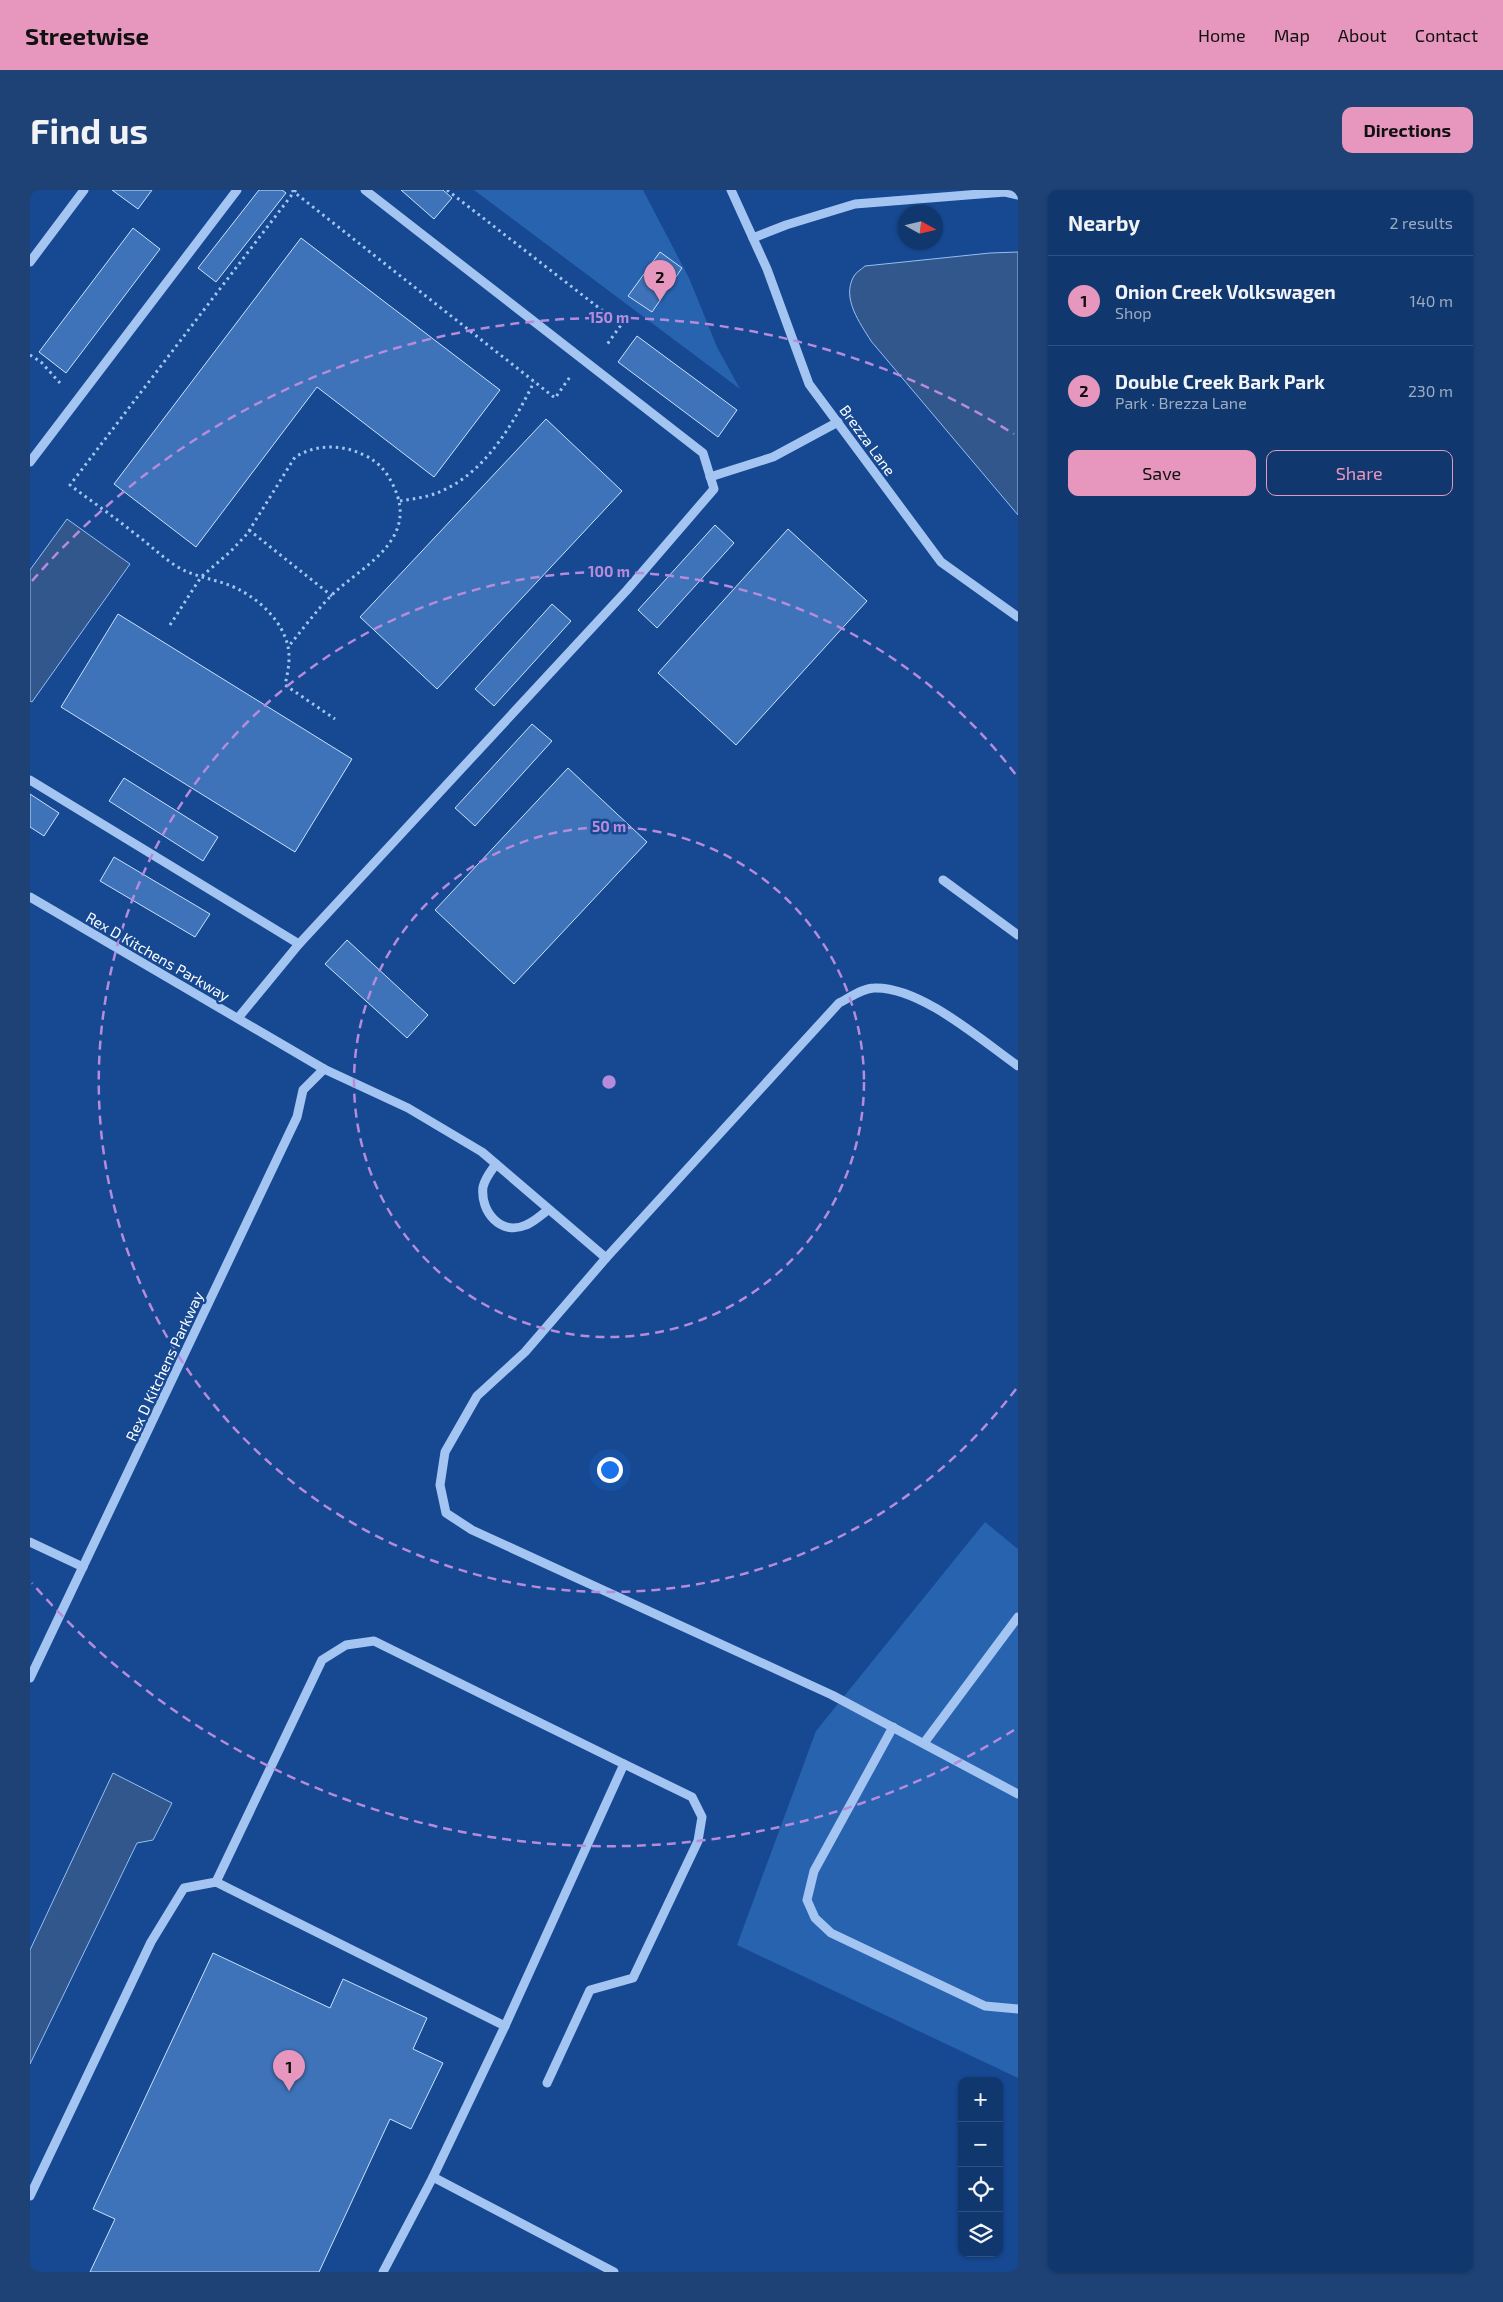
<!DOCTYPE html>
<meta charset="utf-8">
<style>
body{margin:0;font-family:"Exo 2",sans-serif;background:#1e4276;color:#f1f3f6}
.controls{position:absolute;right:15px;bottom:15px;display:grid;overflow:hidden;border-radius:10px;box-shadow:0 1px 4px #0004}
.controls button{width:45px;height:45px;display:grid;place-items:center;padding:0;border:0;border-bottom:1px solid #305181;background:#10376e;color:#f1f3f6;font:25px sans-serif}
.compass{position:absolute;left:868px;top:15px;width:45px;height:45px;border-radius:50%;background:#10376e;box-shadow:0 1px 4px #0004;rotate:98deg}
.you{position:absolute;left:579px;top:1279px;width:18px;height:18px;margin:-12px;border:4px solid #fff;border-radius:50%;background:#1a73e8;box-shadow:0 0 0 8px #1a73e833}
.badge{display:grid;place-items:center;width:32px;height:32px;border-radius:50%;background:#e797bd;color:#111;font-size:16px;font-weight:700}
.pin{position:absolute;translate:-50% -41px;filter:drop-shadow(0 1px 2px #0008)}
.pin::after{content:'';position:absolute;top:26px;width:18px;height:15px;background:inherit;clip-path:polygon(0 0,100% 0,50% 100%)}
.list{margin:0;padding:0;list-style:none}
h2{display:flex;justify-content:space-between;align-items:center;height:65px;margin:0;padding:0 20px;font-size:21px}
h2 small{font-size:16px;font-weight:400;color:#9cacc2}
.list li{display:grid;grid-template-columns:32px 1fr auto;gap:15px;align-items:center;box-sizing:border-box;height:90px;padding:0 20px;border-top:1px solid #305181}
.list b{display:block;font-size:19px;white-space:nowrap}
.list p{margin:0;font-size:16px;white-space:nowrap;color:#9cacc2}
.list em{font-size:16px;font-style:normal;color:#9cacc2}
.actions{display:flex;gap:10px;padding:15px 20px}
.actions a{flex:1;padding:11px 0;border:1px solid #e797bd;border-radius:10px;text-align:center;font-size:18px;color:#e797bd}
.actions .main{background:#e797bd;color:#111}
.icon{flex:none;width:28px;height:28px;fill:none;stroke:currentColor;stroke-width:2;stroke-linecap:round;stroke-linejoin:round}
.map{position:relative;flex:none;width:988px;height:2082px;overflow:hidden;border-radius:10px}
header{display:flex;align-items:center;gap:30px;box-sizing:border-box;height:70px;padding:0 25px;background:#e797bd;color:#111}
header strong{font-size:24px}
nav{display:flex;gap:28px;margin-inline-start:auto;font-size:18px}
.intro{display:flex;align-items:center;justify-content:space-between;box-sizing:border-box;height:120px;padding:0 30px}
h1{margin:0;font-size:35px}
.button{padding:12px 22px;border-radius:10px;background:#e797bd;color:#111;font-size:18px;font-weight:700}
main{display:flex;gap:30px;padding:0 30px}
aside{flex:1;background:#10376e;border-radius:10px;box-shadow:0 1px 4px #0004}
.map>svg:first-child{display:block}
.green{fill:#2863b0}
.water{fill:#32578d;stroke:#96bff3}
.building{fill:#3e73b9;stroke:#cbe0fc}
.lines{fill:none;stroke-linecap:round;stroke-linejoin:round}
.path{stroke:#a4c5f1;stroke-width:3;stroke-dasharray:2.5 4;stroke-linecap:butt}
.minor{stroke:#a4c5f1;stroke-width:9}
.ring{fill:none;stroke:#b68bdc;stroke-width:2.5;stroke-dasharray:9 6}
.labels{text-anchor:middle;dominant-baseline:central;stroke-width:5;stroke-linejoin:round;paint-order:stroke}
.street-label{font-size:15px;fill:#fff;stroke:#164992}
.centre{fill:#b68bdc;stroke:#164992;stroke-width:2.5}
.ring-label{font-size:15px;text-anchor:middle;font-weight:bold;fill:#b68bdc;stroke:#164992;stroke-width:5;stroke-linejoin:round;paint-order:stroke}
</style>
<header>
<strong>Streetwise</strong>
<nav><a>Home</a><a>Map</a><a>About</a><a>Contact</a></nav>
</header>
<div class="intro"><h1>Find us</h1><a class="button">Directions</a></div>
<main>
<div class="map">
<svg width="988" height="2082" viewBox="0 0 988 2082">
<rect width="100%" height="100%" fill="#164992"/>
<g class="green">
<polygon points="444,0 613,0 659,88 687,157 710,199"/>
<polygon points="955,1332 988,1359 988,1888 707,1755 786,1541"/>
</g>
<g class="water">
<path d="M988,62V325L841,151C830,133 811,108 824,86C826,82 832,79 835,76L960,63Z"/>
<polygon points="37,329 100,374 2,512 0,511 0,380"/>
<polygon points="83,1583 142,1613 123,1650 107,1653 0,1874 0,1760"/>
</g>
<g class="building">
<polygon points="82,0 122,0 108,19"/>
<polygon points="229,0 252,0 256,3 186,92 168,78"/>
<polygon points="371,0 413,0 422,8 404,29"/>
<polygon points="103,38 130,59 36,183 9,162"/>
<polygon points="271,48 470,200 404,287 287,197 166,357 84,294"/>
<polygon points="630,62 652,78 622,122 598,106"/>
<polygon points="607,146 707,220 688,247 588,172"/>
<polygon points="516,229 592,301 407,499 330,427"/>
<polygon points="685,335 704,353 627,438 608,420"/>
<polygon points="758,339 837,411 706,555 628,483"/>
<polygon points="522,414 541,431 464,516 445,499"/>
<polygon points="88,424 322,569 265,662 31,517"/>
<polygon points="502,534 522,551 445,636 425,618"/>
<polygon points="538,578 617,652 484,794 405,720"/>
<polygon points="94,588 188,647 173,671 79,611"/>
<polygon points="0,604 29,623 14,646 0,637"/>
<polygon points="84,667 180,724 165,747 70,691"/>
<polygon points="317,750 398,825 377,848 295,774"/>
<polygon points="183,1763 300,1818 313,1789 397,1828 383,1859 413,1873 381,1939 360,1929 289,2082 60,2082 85,2029 63,2019"/>
</g>
<g class="lines">
<g class="path">
<path d="M262,0L264,2L40,295C61,311 83,326 104,343C119,354 131,366 146,376C162,386 179,388 196,394C226,404 260,435 259,468C259,477 257,486 255,495L305,529"/>
<polyline points="266,0 264,2 525,208 540,187"/>
<polyline points="417,0 591,135 576,156"/>
<polyline points="0,165 11,172 30,193"/>
<path d="M370,311C381,309 393,308 404,304C453,287 482,236 504,192"/>
<polyline points="219,340 302,406"/>
<path d="M140,435L171,387L200,362L217,344L265,267C287,254 311,254 334,265C349,272 357,282 364,297C388,349 336,374 305,402C288,418 273,439 258,457"/>
</g>
<g class="minor">
<polyline points="701,0 737,79 779,194 911,372 988,427"/>
<polyline points="723,48 756,35 825,14 975,2 988,5"/>
<polyline points="0,72 54,0"/>
<polyline points="0,272 207,0"/>
<polyline points="680,287 743,267 808,232"/>
<polyline points="0,590 269,754"/>
<polyline points="913,690 988,745"/>
<polyline points="0,707 294,879 378,918 452,962 576,1068"/>
<polyline points="208,828 269,754 597,400 684,299 673,263 335,0"/>
<path d="M988,876C951,850 890,796 844,798C833,798 819,808 809,813L576,1068L495,1162L447,1206L415,1262L410,1295L416,1323L442,1340L802,1505L988,1604"/>
<path d="M466,974C461,981 455,988 453,997C450,1022 471,1046 496,1035C504,1032 511,1025 518,1020"/>
<polyline points="0,1352 53,1377"/>
<polyline points="0,1488 267,927 273,900 294,879"/>
<polyline points="863,1537 784,1681 777,1710 785,1728 801,1743 955,1816 988,1819"/>
<polyline points="894,1553 988,1427"/>
<polyline points="186,1692 292,1470 316,1455 344,1451 594,1574 475,1836"/>
<polyline points="517,1893 560,1800 603,1788 668,1651 672,1627 662,1607 594,1574"/>
<polyline points="0,2006 121,1752 154,1698 186,1692 475,1836 403,1987 584,2082"/>
<polyline points="353,2082 403,1987"/>
</g>
</g>
<g class="ring">
<circle cx="579" cy="892" r="255"/>
<path d="M986 1199A510 510 0 1 1 986 585"/>
<path d="M984 1540A764 764 0 0 1 2 1393M2 391A764 764 0 0 1 984 244"/>
</g>
<g class="labels">
<g class="street-label">
<text transform="translate(838 250) rotate(54)">Brezza Lane</text>
<text transform="translate(128 766) rotate(30)">Rex D Kitchens Parkway</text>
<text transform="translate(134 1176) rotate(-65)">Rex D Kitchens Parkway</text>
</g>
</g>
<circle cx="579" cy="892" r="8" class="centre"/>
<g class="ring-label">
<text x="579" y="133">150 m</text>
<text x="579" y="387">100 m</text>
<text x="579" y="642">50 m</text>
</g>
</svg>
<div class="controls">
<button>+</button>
<button>−</button>
<button><svg class="icon" aria-label="locate" viewBox="0 0 24 24"><circle cx="12" cy="12" r="6"/><path d="M12 2v4M12 18v4M2 12h4M18 12h4"/></svg></button>
<button><svg class="icon" aria-label="layers" viewBox="0 0 24 24"><path d="M12 4l9 5-9 5-9-5zM3 14l9 5 9-5"/></svg></button>
</div>
<svg class="compass" viewBox="-18 -18 36 36"><path d="M0-13l5 13h-10z" fill="#e53935"/><path d="M0 13l5-13h-10z" fill="#9cacc2"/></svg>
<div class="you"></div>
<div class="pin badge" style="left:259px;top:1901px">1</div>
<div class="pin badge" style="left:630px;top:111px">2</div>
</div>
<aside>
<h2>Nearby<small>2 results</small></h2>
<ul class="list">
<li><span class="badge">1</span><div><b>Onion Creek Volkswagen</b><p>Shop</p></div><em>140 m</em></li>
<li><span class="badge">2</span><div><b>Double Creek Bark Park</b><p>Park · Brezza Lane</p></div><em>230 m</em></li>
</ul>
<div class="actions"><a class="main">Save</a><a>Share</a></div>
</aside>
</main>
